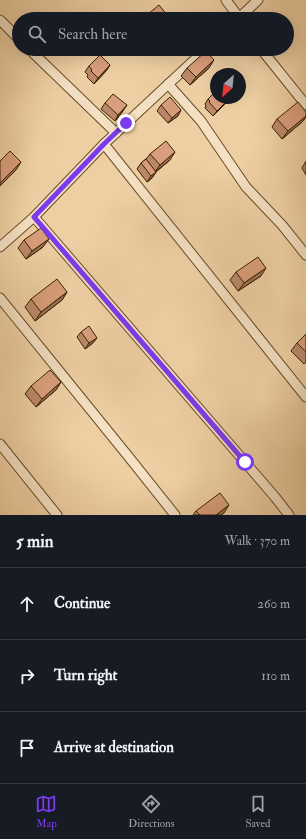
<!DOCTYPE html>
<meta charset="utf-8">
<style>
body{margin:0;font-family:"IM FELL Double Pica",serif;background:#20242c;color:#f1f3f6}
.compass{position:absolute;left:210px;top:68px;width:36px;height:36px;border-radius:50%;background:#171b24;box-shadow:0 4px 16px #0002;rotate:207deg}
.stop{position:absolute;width:12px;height:12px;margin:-9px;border:3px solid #7c3aed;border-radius:50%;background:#fff}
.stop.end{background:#7c3aed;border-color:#fff;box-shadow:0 1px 4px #0008}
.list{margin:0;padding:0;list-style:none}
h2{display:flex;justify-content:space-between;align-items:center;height:52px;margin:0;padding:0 16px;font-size:17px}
h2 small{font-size:13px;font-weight:400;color:#9ea1a6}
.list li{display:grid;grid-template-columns:26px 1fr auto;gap:12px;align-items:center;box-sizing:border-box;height:72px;padding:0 16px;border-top:1px solid #363941}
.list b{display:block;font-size:15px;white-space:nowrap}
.list em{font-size:13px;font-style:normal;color:#9ea1a6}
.icon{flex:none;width:22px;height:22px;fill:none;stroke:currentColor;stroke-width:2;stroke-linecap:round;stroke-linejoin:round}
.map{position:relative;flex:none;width:306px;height:515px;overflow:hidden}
.search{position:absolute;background:#171b24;box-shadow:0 4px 16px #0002;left:12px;right:12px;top:12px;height:44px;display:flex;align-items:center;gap:10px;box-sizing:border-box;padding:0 14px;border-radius:22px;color:#9ea1a6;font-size:15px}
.sheet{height:268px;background:#171b24}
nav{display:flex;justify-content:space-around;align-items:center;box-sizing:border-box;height:56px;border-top:1px solid #363941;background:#171b24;font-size:11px;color:#9ea1a6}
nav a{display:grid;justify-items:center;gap:2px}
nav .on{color:#7c3aed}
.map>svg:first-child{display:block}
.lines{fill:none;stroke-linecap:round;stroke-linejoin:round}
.minor-casing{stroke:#674d2a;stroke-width:11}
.minor{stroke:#f4e0c3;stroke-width:9}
.wall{fill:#bb886a;stroke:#3a2202}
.shaded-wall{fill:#986f56;stroke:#3a2202}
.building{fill:#d99e7b;stroke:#3a2202}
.route{stroke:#7c3aed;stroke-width:5}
</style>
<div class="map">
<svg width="306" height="515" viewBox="0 0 306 515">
<rect width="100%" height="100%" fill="#eecfa3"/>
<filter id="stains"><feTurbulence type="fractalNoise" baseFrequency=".005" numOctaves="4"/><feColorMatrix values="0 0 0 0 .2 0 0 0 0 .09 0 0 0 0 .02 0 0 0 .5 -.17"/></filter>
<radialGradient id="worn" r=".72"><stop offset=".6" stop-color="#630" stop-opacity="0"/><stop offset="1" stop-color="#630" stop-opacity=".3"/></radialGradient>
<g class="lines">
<g class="minor-casing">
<g id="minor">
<polyline points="226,0 240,19"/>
<polyline points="238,19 258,0"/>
<polyline points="0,20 19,39"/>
<polyline points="29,49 116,133"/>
<polyline points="261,49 306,105"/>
<polyline points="168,84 201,121 246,187 282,225 306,255"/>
<polyline points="104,144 306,397"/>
<polyline points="34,217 275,497 289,515"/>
<polyline points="0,247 34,217 104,144 206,49"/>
<polyline points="0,298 128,456 175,515"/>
<polyline points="0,444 57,515"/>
</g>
</g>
<use href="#minor" class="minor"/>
</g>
<g class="wall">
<polygon points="148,14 167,15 164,19 144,19"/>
<polygon points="110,65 106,71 94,84 87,77 88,75 85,72 89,66"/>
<polygon points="187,68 209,68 190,85 181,76"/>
<polygon points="230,98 227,102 213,116 205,108 206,106 205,104 208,99"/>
<polygon points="105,103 123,111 115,121 101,109"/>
<polygon points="161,105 178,116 168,123 157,111"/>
<polygon points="306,112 306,117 302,122 282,139 272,127 277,119"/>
<polygon points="150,154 170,160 156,172 152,178 147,182 137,169 141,163 146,159"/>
<polygon points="306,161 306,175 302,168"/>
<polygon points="24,240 43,247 26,259 18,248"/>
<polygon points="236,272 261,276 238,291 230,280"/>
<polygon points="67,292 62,300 35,321 25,307 31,299"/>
<polygon points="81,332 93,343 85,349 77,337"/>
<polygon points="306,334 306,362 304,364 291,351 297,343"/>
<polygon points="61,382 56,390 36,407 25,394 31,386"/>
<polygon points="196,511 224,513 221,515 193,515"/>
</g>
<g class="shaded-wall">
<polygon points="214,60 209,68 190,85 196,77"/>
<polygon points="110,65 106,71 94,84 98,78"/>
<polygon points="230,98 227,102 213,116 217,111"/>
<polygon points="127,105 123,111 115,121 118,115"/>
<polygon points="181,110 178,116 168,123 172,118"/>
<polygon points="306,116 306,117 302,122 282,139 288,131"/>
<polygon points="175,152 170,160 154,173 160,165"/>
<polygon points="21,162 16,170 0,186 0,183"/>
<polygon points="156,172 152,178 147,182 151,176"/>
<polygon points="49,239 43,247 26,259 32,251"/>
<polygon points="266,268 261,276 238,291 244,283"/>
<polygon points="67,292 62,300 35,321 41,312"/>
<polygon points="97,338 93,343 85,349 89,343"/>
<polygon points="61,382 56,390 36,407 42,399"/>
<polygon points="229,505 224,513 221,515 216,515"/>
</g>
<g class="building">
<polygon points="159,5 167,15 162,19 152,19 148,14"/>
<polygon points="206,51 214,60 196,77 187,68"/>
<polygon points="100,55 110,65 98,78 91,71 92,70 89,66"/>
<polygon points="216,91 216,98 230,98 217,111 209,102 210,101 208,99"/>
<polygon points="113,94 127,105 118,115 105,103"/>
<polygon points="170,97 181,110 172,118 161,105"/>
<polygon points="298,102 306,112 306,116 288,131 277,119"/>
<polygon points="166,141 175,152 160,165 150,154"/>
<polygon points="10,151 21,162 0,183 0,161"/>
<polygon points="146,159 156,172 151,176 141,163"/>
<polygon points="41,228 49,239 32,251 24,240"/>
<polygon points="258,257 266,268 244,283 236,272"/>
<polygon points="57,279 67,292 41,312 31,299"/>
<polygon points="89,326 97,338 89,343 81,332"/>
<polygon points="306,334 306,352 297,343"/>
<polygon points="50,370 61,382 42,399 31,386"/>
<polygon points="220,493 229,505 216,515 200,515 196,511"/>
</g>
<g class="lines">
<polyline class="route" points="126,123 104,144 34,217 245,462"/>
</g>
<rect width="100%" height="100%" filter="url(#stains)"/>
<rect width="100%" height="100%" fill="url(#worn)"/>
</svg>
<svg class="compass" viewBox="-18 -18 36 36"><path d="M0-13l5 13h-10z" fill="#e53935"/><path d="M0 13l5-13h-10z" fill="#9ea1a6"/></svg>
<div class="stop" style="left:245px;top:462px"></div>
<div class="stop end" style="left:126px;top:123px"></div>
<div class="search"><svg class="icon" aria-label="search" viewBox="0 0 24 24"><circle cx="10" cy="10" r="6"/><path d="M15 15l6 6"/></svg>Search here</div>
</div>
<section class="sheet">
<h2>5 min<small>Walk · 370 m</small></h2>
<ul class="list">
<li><svg class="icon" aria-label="ahead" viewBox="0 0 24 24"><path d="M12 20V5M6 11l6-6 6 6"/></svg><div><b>Continue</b></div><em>260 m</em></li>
<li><svg class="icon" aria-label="right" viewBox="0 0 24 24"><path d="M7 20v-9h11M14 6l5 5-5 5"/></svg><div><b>Turn right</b></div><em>110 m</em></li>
<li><svg class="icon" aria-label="arrive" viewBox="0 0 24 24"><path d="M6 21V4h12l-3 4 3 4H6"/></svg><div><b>Arrive at destination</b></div></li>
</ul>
</section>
<nav>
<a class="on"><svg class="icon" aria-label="map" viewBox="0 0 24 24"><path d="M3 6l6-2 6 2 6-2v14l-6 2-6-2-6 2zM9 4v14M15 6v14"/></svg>Map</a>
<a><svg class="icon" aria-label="directions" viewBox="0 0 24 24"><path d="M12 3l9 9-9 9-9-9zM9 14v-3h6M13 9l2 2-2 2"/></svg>Directions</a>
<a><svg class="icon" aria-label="saved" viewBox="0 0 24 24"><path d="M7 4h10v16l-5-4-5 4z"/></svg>Saved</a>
</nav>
